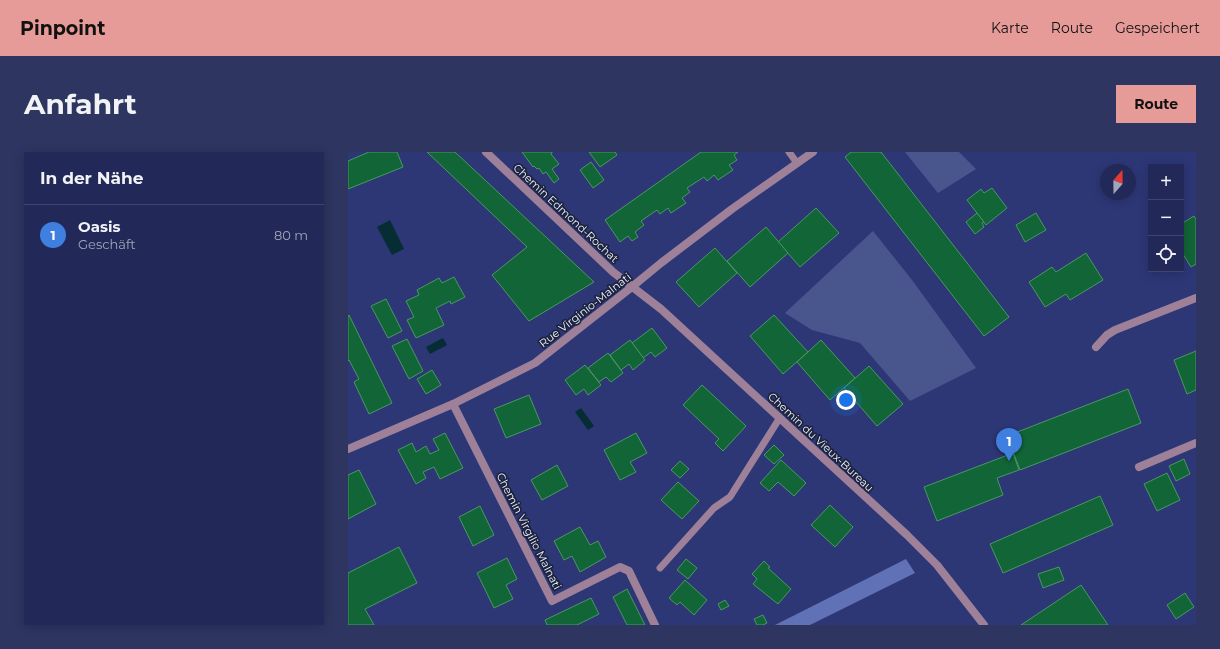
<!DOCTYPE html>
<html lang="de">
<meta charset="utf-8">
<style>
body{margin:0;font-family:Montserrat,sans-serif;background:#2e3561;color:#f1f3f6}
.controls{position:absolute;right:12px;top:12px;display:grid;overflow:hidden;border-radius:0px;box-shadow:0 2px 10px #0003}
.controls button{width:36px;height:36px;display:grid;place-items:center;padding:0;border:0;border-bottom:1px solid #3f456e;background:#222958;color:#f1f3f6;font:20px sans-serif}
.compass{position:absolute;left:752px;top:12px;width:36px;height:36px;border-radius:50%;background:#222958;box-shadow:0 2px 10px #0003;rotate:20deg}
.you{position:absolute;left:498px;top:248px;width:14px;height:14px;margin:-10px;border:3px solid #fff;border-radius:50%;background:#1a73e8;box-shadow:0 0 0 6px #1a73e833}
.badge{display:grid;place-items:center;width:26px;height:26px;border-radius:50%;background:#e69b98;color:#fff;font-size:13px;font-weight:700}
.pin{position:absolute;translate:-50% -33px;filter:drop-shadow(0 1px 2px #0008)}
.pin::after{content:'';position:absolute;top:21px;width:14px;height:12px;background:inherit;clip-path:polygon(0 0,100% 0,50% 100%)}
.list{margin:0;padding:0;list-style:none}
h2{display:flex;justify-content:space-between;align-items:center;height:52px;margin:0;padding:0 16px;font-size:17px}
h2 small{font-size:13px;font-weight:400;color:#a2a6ba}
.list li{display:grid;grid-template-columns:26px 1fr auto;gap:12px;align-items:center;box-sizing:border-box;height:60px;padding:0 16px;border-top:1px solid #3f456e}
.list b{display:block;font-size:15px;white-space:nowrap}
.list p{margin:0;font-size:13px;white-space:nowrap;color:#a2a6ba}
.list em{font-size:13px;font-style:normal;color:#a2a6ba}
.icon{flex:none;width:22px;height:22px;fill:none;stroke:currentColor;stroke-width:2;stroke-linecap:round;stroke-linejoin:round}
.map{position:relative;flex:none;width:848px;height:473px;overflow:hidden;border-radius:0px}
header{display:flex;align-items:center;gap:24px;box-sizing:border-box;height:56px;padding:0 20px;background:#e69b98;color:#111}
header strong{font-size:19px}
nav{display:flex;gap:22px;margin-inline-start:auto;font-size:14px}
.intro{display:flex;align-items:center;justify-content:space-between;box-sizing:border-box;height:96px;padding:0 24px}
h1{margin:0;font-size:28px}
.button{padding:10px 18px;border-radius:0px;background:#e69b98;color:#111;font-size:14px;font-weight:700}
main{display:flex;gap:24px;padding:0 24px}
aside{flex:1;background:#222958;border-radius:0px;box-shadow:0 2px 10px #0003}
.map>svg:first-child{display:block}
.green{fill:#49568d}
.forest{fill:#6171b6}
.water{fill:#062c34}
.building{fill:#126536;stroke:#4b9764}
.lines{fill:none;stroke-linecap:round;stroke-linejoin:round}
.service{stroke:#9e8199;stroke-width:7}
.minor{stroke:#9e8199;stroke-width:8}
.labels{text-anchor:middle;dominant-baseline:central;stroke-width:3.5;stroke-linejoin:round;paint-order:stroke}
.street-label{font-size:11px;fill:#f1f3fb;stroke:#1c233f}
</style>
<header>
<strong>Pinpoint</strong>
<nav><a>Karte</a><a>Route</a><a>Gespeichert</a></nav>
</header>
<div class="intro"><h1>Anfahrt</h1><a class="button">Route</a></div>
<main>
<aside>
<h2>In der Nähe<small></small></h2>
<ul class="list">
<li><span class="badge" style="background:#3f7fe0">1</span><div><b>Oasis</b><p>Geschäft</p></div><em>80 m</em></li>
</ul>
</aside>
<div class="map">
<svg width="848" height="473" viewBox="0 0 848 473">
<rect width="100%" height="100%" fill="#2d3776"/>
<g class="green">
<polygon points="557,0 611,0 628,17 590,41"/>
<polygon points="525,79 564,128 628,216 562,249 512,191 464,178 437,161"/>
</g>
<polygon class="forest" points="558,407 567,421 462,473 427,473"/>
<g class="water">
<polygon points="42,68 56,97 44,103 29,75"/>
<polygon points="95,186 99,193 82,202 78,195"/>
<polygon points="233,256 246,274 240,278 227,260"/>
</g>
<g class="building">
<polygon points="21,0 49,0 55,15 0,37 0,9"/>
<polygon points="79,0 107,0 246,130 181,169 144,123 179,95"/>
<polygon points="174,0 204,0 204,1 203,2 211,12 204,17 211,27 206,31 198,20 195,22 191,16 189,17 186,14 185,15"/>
<polygon points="241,0 267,0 269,3 252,15"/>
<polygon points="353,0 390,0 386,3 389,8 381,13 385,18 370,28 366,23 359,29 356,25 339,36 342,40 334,46 338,51 323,61 320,56 312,62 309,58 293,69 296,73 287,80 290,85 284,89 280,84 272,90 257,68"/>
<polygon points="503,0 533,0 661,165 636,184 497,5"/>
<polygon points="243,10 256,28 245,36 232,18"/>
<polygon points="644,36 659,56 638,73 619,48 633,37 636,41"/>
<polygon points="468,56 491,81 452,115 430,90"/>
<polygon points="629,61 636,70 634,71 636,75 627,82 618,70"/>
<polygon points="688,61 698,78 677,90 668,73"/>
<polygon points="846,64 848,67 848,112 843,115 833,99 833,72"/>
<polygon points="418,75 440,101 402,135 379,109"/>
<polygon points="367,96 389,121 351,155 328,130"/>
<polygon points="738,101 755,128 722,148 718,142 697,155 681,130 704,115 708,120"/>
<polygon points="106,125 117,145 103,152 102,149 88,156 96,173 68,186 59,168 66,165 58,149 71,143 69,138 91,126 94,131"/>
<polygon points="38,147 54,179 40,186 23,154"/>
<polygon points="1,163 44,251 21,262 6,230 11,227 1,208 0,209 0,164"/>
<polygon points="426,163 460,200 435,222 402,184"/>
<polygon points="304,176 319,196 307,205 303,200 295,206 284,191"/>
<polygon points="59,187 75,219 61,227 44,194"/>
<polygon points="282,188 297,208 285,218 281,212 273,218 262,203"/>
<polygon points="473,188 507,226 482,248 449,210"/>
<polygon points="848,199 848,238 839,242 826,208"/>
<polygon points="260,201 275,221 263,230 258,225 251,230 240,216"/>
<polygon points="237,213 253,233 240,243 236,237 228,243 217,228"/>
<polygon points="521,214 555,252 529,274 496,236"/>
<polygon points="84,218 93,233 78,242 69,227"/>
<polygon points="354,233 398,274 375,299 367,291 371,287 335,253"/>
<polygon points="780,237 793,271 672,318 659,284"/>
<polygon points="181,243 193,272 158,286 146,257"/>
<polygon points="97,281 115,316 92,327 86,315 75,320 78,326 68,332 50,298 64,291 68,300 78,294 82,302 91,298 85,287"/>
<polygon points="288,281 299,301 282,310 288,320 272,328 256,298"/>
<polygon points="426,293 436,303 426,312 416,303"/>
<polygon points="665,301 671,318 649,326 655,343 589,369 576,335"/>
<polygon points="836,307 842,322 828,329 821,314"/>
<polygon points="433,308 458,331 446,344 430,330 421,339 412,331"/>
<polygon points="332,309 341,317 332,326 323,318"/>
<polygon points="209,313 220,334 194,348 183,328"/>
<polygon points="11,318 28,352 0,367 0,323"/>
<polygon points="819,321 832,348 809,359 796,332"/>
<polygon points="330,330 351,349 334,367 313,348"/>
<polygon points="752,344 765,373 655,421 642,392"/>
<polygon points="482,353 505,375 487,395 463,373"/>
<polygon points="132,354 146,383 125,394 111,365"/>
<polygon points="232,375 242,393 250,389 258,405 232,420 224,404 216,408 206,389"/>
<polygon points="51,395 69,431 17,457 26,473 0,473 0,421"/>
<polygon points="159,406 169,427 158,433 165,447 146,456 129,421"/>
<polygon points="338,407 349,416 340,427 329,418"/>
<polygon points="416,409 422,415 420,416 443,437 430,452 405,432 409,427 404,422"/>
<polygon points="711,415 716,428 695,436 690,422"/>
<polygon points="337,428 359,448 346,463 332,450 329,453 321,446"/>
<polygon points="733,433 760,473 673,473"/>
<polygon points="279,437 297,473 279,473 265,445"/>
<polygon points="837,441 846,455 828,467 819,453"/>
<polygon points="243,446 251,462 229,473 199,473 197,468"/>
<polygon points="377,448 381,454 373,458 370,452"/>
<polygon points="415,463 419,471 415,473 409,473 406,467"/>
</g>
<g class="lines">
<g class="service">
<polyline points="441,0 449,11"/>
<polyline points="312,416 366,356 382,345 431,267"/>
</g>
<g class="minor">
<polyline points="138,0 265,120 313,157 559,383 589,413 636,473"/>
<polyline points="748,195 759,183 767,178 848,146"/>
<polyline points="105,252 204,449 272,415 281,419 307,473"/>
<polyline points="0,297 105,252 187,211 285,134 313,111 384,57 465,0"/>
<polyline points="791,315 848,291"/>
</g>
</g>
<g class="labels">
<g class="street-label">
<text transform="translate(218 61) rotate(43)">Chemin Edmond-Rochat</text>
<text transform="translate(237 158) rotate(-38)">Rue Virginio-Malnati</text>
<text transform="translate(473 290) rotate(43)">Chemin du Vieux-Bureau</text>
<text transform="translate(181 379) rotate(63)">Chemin Virgilio Malnati</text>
</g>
</g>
</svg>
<div class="controls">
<button>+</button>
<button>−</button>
<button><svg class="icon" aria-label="locate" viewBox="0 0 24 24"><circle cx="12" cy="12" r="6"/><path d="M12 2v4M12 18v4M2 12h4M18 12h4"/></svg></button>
</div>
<svg class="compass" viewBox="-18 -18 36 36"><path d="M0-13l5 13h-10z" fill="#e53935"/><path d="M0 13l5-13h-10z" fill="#a2a6ba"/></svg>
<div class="you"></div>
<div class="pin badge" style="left:661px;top:309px;background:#3f7fe0">1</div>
</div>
</main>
